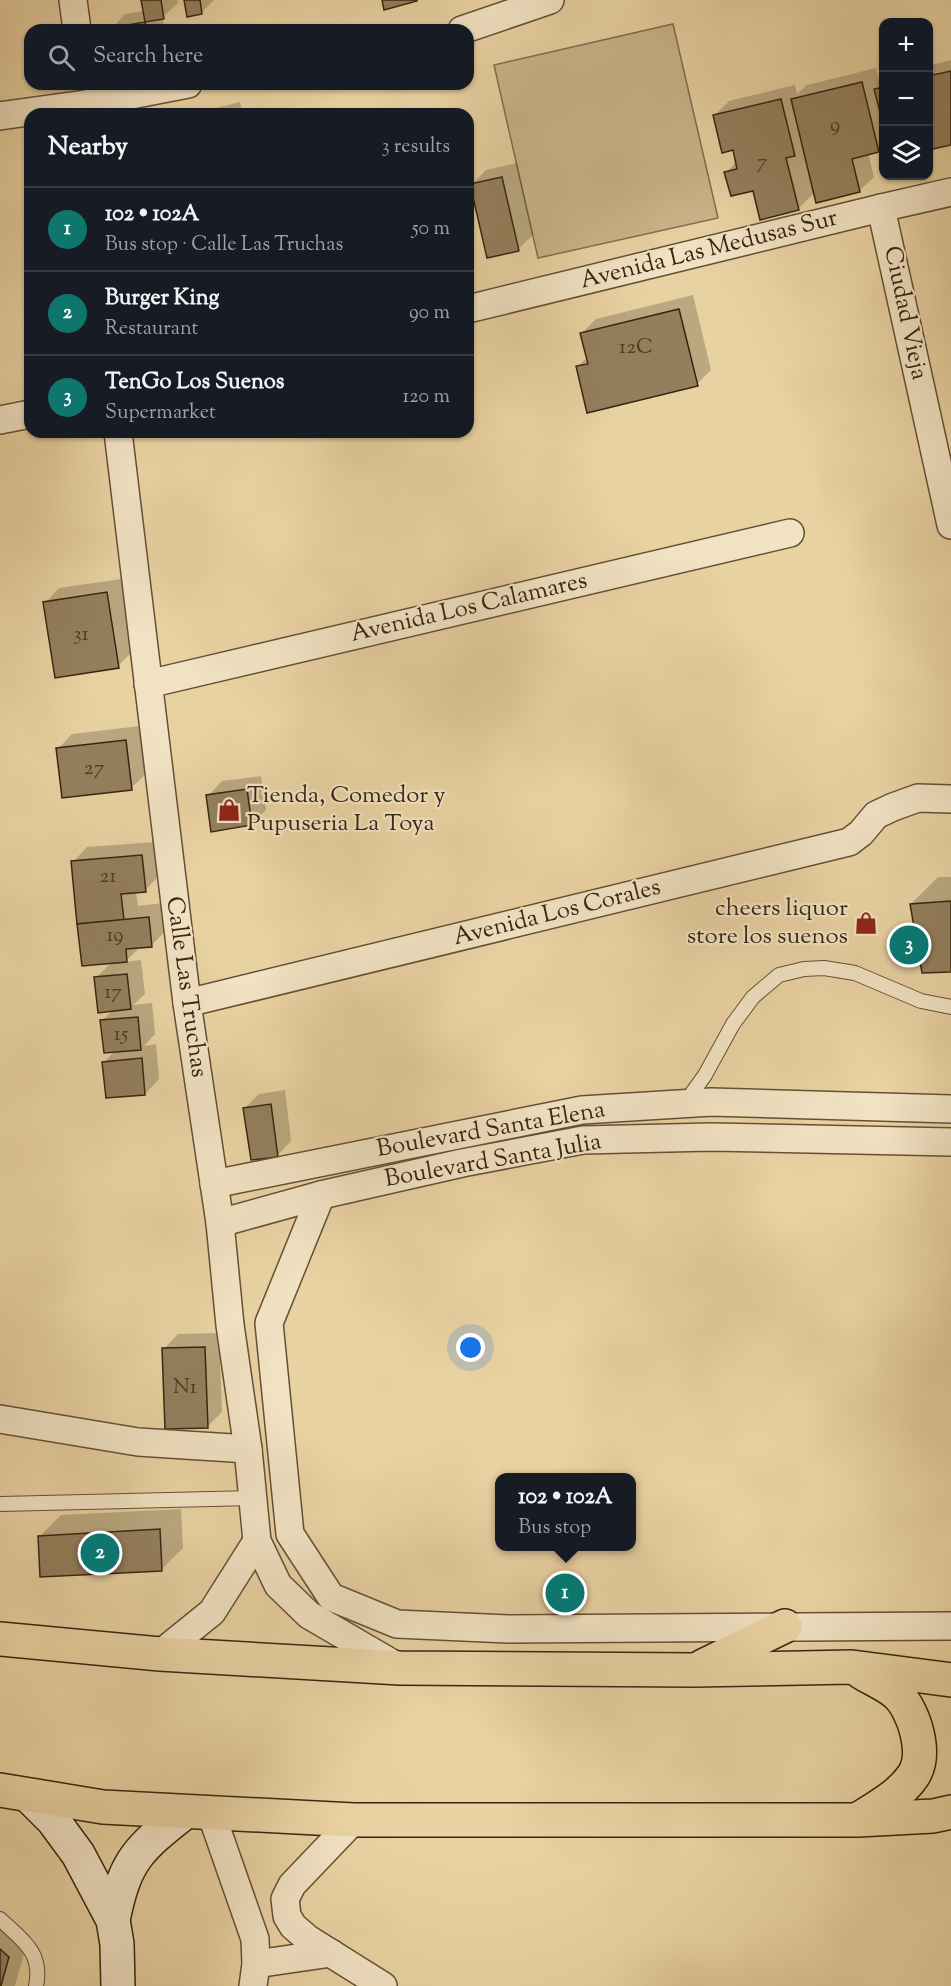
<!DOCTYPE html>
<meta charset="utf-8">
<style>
body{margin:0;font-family:"Sorts Mill Goudy",serif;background:#20242c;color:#f1f3f6}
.controls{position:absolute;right:18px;top:18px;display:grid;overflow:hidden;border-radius:12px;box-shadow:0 2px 4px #0004}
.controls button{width:54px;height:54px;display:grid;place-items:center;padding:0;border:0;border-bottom:2px solid #363941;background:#171b24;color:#f1f3f6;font:30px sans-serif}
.you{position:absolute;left:471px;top:1348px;width:21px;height:21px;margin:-15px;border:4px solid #fff;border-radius:50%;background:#1a73e8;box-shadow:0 0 0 9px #1a73e833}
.badge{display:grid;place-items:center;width:39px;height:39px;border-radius:50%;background:#0f766e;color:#fff;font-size:20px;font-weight:700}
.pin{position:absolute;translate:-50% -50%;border:3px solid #fff;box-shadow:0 2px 6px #0006}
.popup{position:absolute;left:495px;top:1473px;width:141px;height:78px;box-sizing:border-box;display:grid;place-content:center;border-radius:12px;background:#171b24;filter:drop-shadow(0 2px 4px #0005);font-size:20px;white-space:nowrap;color:#9ea1a6}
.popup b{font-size:22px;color:#f1f3f6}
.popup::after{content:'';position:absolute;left:50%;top:100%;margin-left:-12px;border:12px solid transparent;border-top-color:#171b24}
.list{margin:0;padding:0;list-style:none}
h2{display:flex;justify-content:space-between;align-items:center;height:78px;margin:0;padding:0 24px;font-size:26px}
h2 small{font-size:20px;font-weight:400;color:#9ea1a6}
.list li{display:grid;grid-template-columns:39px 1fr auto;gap:18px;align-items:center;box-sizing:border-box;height:84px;padding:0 24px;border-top:2px solid #363941}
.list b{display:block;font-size:22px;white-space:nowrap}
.list p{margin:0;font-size:20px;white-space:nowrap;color:#9ea1a6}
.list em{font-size:20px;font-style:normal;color:#9ea1a6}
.icon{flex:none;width:33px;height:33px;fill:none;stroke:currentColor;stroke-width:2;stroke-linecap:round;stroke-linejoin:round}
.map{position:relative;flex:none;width:951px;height:1986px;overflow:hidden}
.search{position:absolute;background:#171b24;box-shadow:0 2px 4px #0004;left:24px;top:24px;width:450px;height:66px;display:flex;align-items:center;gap:15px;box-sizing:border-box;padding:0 21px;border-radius:18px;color:#9ea1a6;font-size:22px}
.panel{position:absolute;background:#171b24;box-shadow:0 2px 4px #0004;left:24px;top:108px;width:450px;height:330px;border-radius:18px}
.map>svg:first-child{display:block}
.green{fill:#cbb58a;stroke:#816d4e;stroke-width:1.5}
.shadow{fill:#0003}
.building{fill:#947f5d;stroke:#372512;stroke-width:1.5}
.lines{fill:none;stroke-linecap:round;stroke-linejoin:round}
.service-casing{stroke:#645036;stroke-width:16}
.minor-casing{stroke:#645036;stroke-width:30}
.secondary-casing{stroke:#372512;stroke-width:36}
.trunk-casing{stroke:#372512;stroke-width:36}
.service{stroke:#f1e2c3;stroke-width:14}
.minor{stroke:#f1e2c3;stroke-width:27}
.secondary{stroke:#f1e2c3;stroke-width:33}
.trunk{stroke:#e9d2a2;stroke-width:33}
.labels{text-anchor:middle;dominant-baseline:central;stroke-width:4.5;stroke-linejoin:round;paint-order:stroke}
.number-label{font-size:21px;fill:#4e3c25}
.street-label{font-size:24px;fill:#372512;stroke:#f1e2c3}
.poi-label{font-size:24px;fill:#372512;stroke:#f1e2c3;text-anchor:start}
</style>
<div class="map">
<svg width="951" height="1986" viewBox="0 0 951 1986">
<rect width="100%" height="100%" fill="#e9d2a2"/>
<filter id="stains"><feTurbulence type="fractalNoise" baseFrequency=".00333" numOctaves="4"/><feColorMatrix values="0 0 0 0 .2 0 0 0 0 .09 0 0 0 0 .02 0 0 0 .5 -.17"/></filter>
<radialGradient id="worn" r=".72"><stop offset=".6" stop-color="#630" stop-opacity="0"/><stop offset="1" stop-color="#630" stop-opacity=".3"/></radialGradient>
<polygon class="green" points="673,24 718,218 538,258 494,65"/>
<g class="shadow">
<polygon points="142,0 177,0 178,3 162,18 165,30 110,30 125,14 144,11"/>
<polygon points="185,0 214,0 202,12"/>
<polygon points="951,60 951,144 928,149 928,66"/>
<polygon points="876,68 880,85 884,82 884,146 879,151 868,153 874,177 859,191 815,192 798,209 754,189 726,173 737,161 734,148 714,116 729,101 795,85 797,94 807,85"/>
<polygon points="240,102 243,114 198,114 200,112"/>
<polygon points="517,163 533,235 518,249 472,184 486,170"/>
<polygon points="693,295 711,370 697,384 577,367 588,357 582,333 596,319"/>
<polygon points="121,579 132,652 118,666 45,603 59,588"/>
<polygon points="140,726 146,774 131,788 58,749 72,734"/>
<polygon points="261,776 266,810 252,824 208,796 222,781"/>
<polygon points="156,842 159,876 145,890 136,891 138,906 163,903 165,931 151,946 140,947 125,962 141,960 145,994 133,1005 152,1003 155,1034 144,1046 156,1044 159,1079 145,1094 104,1062 115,1051 102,1021 113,1010 96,978 112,962 73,862 87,847"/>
<polygon points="938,877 951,877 951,970 911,904"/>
<polygon points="285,1090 291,1141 277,1156 245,1108 259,1094"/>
<polygon points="219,1333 222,1412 208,1426 164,1349 178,1334"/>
<polygon points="181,1509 183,1548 162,1569 40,1536 61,1515"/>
<polygon points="0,1917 13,1922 29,1936 15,1986 0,1986"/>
</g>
<g class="building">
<polygon points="141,0 161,0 164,19 145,22"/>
<polygon points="184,0 200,0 202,14 187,17"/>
<polygon points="382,0 417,0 417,1 384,10"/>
<polygon points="145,22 147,30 109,30 108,28"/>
<polygon points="951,71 951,145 928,150 928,76"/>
<polygon points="862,82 879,152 852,159 860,192 816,203 791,99"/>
<polygon points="884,87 884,127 874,89"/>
<polygon points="781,99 795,156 786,158 799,210 760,220 753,191 731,196 724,172 737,169 733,150 722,153 713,115"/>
<polygon points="502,177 519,251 487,258 470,184"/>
<polygon points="679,309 698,386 587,413 576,366 588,364 580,333"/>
<polygon points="107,592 119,668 55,678 43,602"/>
<polygon points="126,740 132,790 62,798 56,748"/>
<polygon points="247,789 252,825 211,832 206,795"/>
<polygon points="142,855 146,892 121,894 124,920 77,924 71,861"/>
<polygon points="951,901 951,972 922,973 910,904"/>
<polygon points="149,917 152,947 126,949 127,962 82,966 77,924"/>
<polygon points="127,974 131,1009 98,1013 94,977"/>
<polygon points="138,1017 141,1050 104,1053 100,1020"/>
<polygon points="142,1058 145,1095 106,1098 102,1062"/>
<polygon points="271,1104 278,1157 251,1160 243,1108"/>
<polygon points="205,1347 208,1428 165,1429 162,1348"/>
<polygon points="160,1529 162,1571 40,1577 38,1536"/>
<polygon points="0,1949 9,1957 1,1986 0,1986"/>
</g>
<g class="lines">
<g class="service-casing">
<g id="service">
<polyline points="685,1103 705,1075 733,1024 753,997 779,975 804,969 824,968 855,973 921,1001 951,1007"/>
<polyline points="0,1504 253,1498"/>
<path d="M0,1919C22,1940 43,1952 36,1986"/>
</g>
</g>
<g class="minor-casing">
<g id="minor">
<polyline points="73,0 77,30"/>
<polyline points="462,30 550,0"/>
<polyline points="0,116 85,104 188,84"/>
<polyline points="881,208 951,525"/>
<polyline points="468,309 881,208 951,192"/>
<polyline points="0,420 30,414"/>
<polyline points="118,432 187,1003 220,1223 230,1325 248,1449 257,1541 278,1585 309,1615 400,1668"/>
<polyline points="148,684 790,533"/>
<polyline points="187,1003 849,842 861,833 876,815 893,807 918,798 951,799"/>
<polyline points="214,1184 582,1110 711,1102 951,1109"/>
<polyline points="321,1195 269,1323 290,1534 331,1597 397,1624 508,1629 951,1626"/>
<polyline points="220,1223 321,1195 462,1163 583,1140 711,1137 951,1142"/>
<polyline points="0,1419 138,1442 248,1449"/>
<polyline points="160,1654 212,1612 257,1541"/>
<polyline points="211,1813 255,1939 256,1964 253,1986"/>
<polyline points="354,1820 292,1885 285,1899 287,1916 293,1926 308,1939 383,1986"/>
<polyline points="256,1964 331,1953"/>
</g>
</g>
<g class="secondary-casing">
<g id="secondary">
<polyline points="29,1796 53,1820 78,1854 113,1920 117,1944 118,1986"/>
<path d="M113,1920C125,1860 138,1849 185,1812"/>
</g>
</g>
<g class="trunk-casing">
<g id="trunk">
<polyline points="0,1639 160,1654 400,1668 695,1670 852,1667 951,1680"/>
<polyline points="703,1666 785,1626"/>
<polyline points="0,1790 103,1807 354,1820 858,1820 933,1816 951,1812"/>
<path d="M859,1819C879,1806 900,1795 913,1776C928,1754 914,1710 897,1694C887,1685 872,1679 861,1672"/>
</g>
</g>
<use href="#service" class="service"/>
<use href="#minor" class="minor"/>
<use href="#secondary" class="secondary"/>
<use href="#trunk" class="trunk"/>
</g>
<defs>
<g id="shop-bare" transform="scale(1.8)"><path d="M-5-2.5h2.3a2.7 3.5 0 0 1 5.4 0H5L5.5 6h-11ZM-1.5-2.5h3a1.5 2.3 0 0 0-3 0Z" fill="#8f2418" stroke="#f1e2c3" stroke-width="2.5" paint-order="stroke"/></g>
</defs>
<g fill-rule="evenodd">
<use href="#shop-bare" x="229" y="810"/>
<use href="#shop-bare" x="866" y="923"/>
</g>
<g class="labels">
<g class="number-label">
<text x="835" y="126">9</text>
<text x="762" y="163">7</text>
<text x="636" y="348">12C</text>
<text x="81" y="635">31</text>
<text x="94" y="769">27</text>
<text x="108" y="877">21</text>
<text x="115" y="936">19</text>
<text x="113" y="993">17</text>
<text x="121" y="1035">15</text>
<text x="185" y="1388">N1</text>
</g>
<g class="street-label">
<text transform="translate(709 250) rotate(-14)">Avenida Las Medusas Sur</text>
<text transform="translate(905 313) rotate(78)">Ciudad Vieja</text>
<text transform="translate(469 608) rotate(-13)">Avenida Los Calamares</text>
<text transform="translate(557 913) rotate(-14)">Avenida Los Corales</text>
<text transform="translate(186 987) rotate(82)">Calle Las Truchas</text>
<text transform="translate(491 1130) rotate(-10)">Boulevard Santa Elena</text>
<text transform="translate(493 1161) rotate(-10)">Boulevard Santa Julia</text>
</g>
<g class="poi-label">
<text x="247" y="796">Tienda, Comedor y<tspan x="247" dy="28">Pupuseria La Toya</tspan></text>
<text x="848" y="909" text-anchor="end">cheers liquor<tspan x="848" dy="28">store los suenos</tspan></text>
</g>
</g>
<rect width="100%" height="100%" filter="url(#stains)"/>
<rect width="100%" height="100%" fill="url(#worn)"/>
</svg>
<div class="controls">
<button>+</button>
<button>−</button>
<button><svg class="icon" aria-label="layers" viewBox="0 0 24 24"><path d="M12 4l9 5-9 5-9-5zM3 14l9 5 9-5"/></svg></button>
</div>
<div class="you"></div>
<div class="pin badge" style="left:565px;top:1593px">1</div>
<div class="popup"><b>102 • 102A</b>Bus stop</div>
<div class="pin badge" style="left:100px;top:1553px">2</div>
<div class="pin badge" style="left:909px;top:945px">3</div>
<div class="search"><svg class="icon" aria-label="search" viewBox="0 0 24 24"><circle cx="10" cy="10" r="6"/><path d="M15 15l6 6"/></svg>Search here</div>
<section class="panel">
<h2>Nearby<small>3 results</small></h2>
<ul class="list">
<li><span class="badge">1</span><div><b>102 • 102A</b><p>Bus stop · Calle Las Truchas</p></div><em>50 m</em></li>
<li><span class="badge">2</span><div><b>Burger King</b><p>Restaurant</p></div><em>90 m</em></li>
<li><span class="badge">3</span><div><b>TenGo Los Suenos</b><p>Supermarket</p></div><em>120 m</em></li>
</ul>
</section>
</div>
